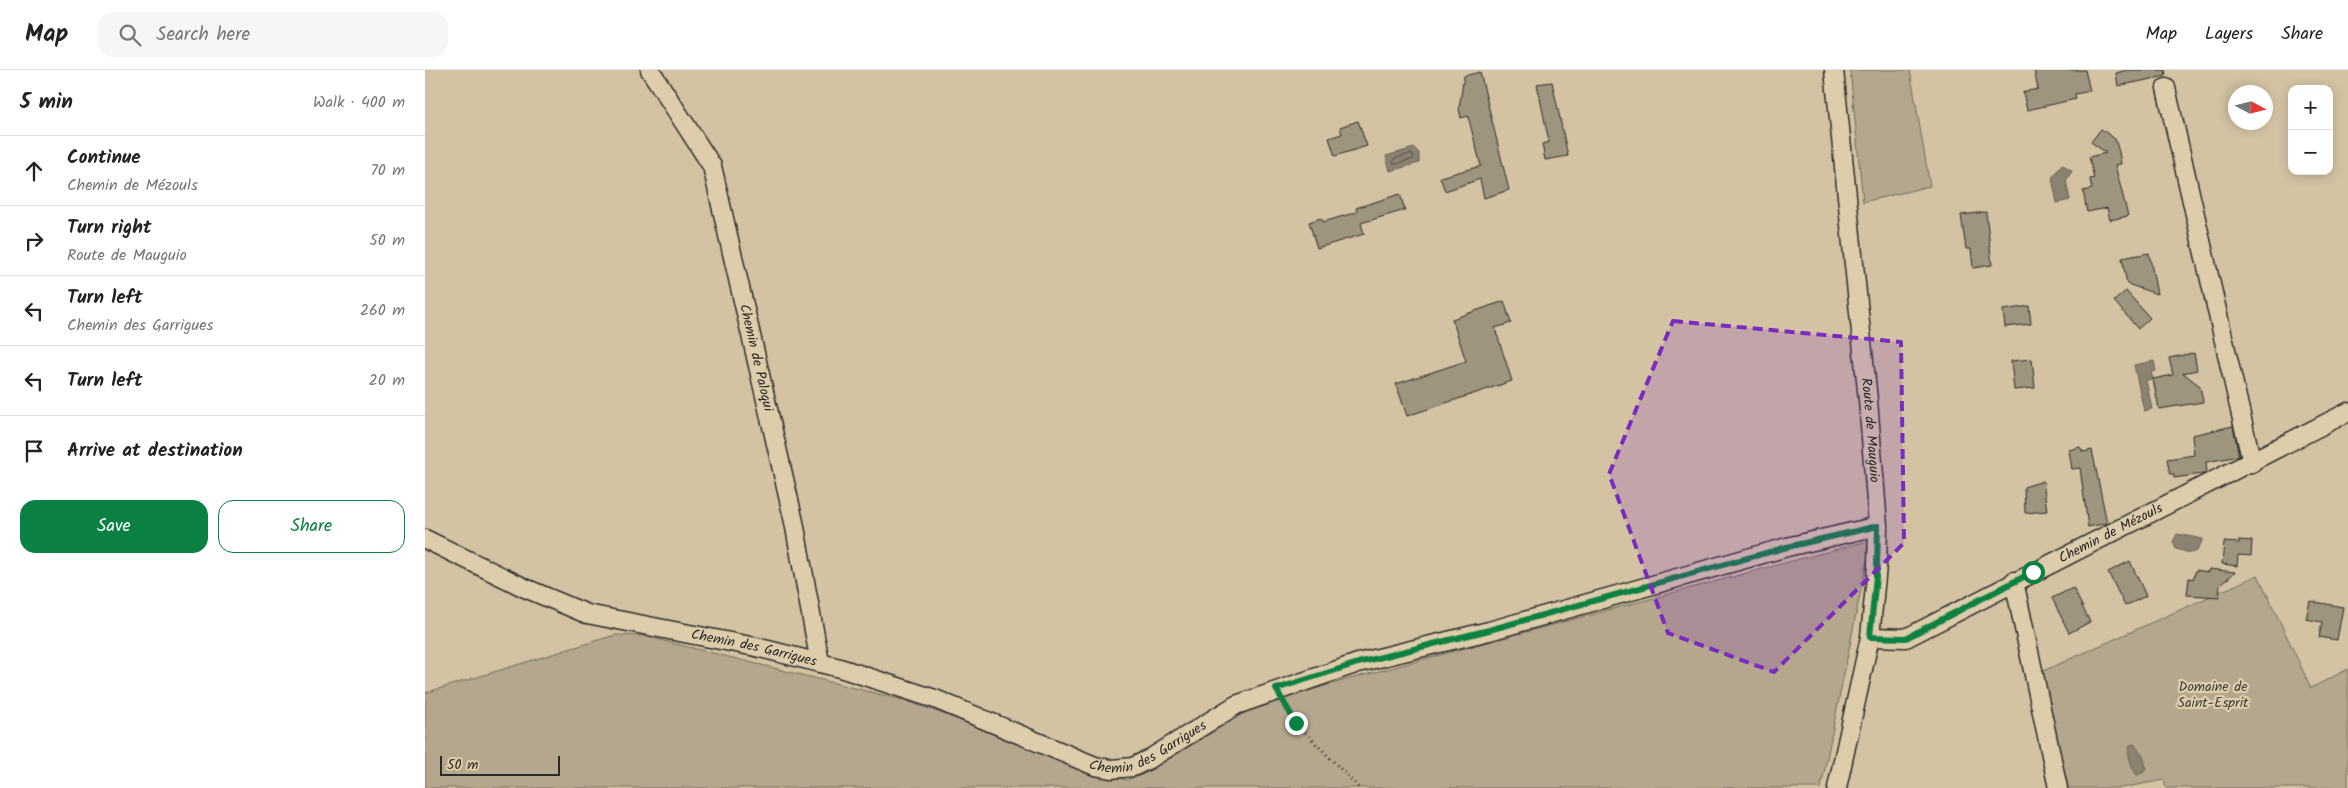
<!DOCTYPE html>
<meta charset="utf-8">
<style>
body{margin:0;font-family:Kalam,sans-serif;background:#f6f6f6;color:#222}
.controls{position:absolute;right:15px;top:15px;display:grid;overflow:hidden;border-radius:10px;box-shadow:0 2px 12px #0003}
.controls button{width:45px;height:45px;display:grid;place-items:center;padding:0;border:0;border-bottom:1px solid #e0e0e0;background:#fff;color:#222;font:25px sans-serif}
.compass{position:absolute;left:1803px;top:15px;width:45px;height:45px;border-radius:50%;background:#fff;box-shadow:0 2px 12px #0003;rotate:97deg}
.scale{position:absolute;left:15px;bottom:12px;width:120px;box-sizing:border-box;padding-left:5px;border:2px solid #2b2b2b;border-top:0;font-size:14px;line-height:18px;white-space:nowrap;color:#2b2b2b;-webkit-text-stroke:4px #decdab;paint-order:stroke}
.stop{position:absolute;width:15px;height:15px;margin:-11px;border:4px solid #0b8043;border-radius:50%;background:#fff}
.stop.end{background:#0b8043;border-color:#fff;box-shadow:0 1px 5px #0008}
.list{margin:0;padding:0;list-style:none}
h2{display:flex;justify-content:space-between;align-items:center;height:65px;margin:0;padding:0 20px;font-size:21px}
h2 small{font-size:16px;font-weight:400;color:#767676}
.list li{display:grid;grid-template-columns:32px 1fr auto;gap:15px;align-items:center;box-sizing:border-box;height:70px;padding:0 20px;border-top:1px solid #e0e0e0}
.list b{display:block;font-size:19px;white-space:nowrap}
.list p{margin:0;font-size:16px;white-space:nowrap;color:#767676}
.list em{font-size:16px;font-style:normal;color:#767676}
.actions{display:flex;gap:10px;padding:15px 20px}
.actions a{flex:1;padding:11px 0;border:1px solid #0b8043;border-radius:15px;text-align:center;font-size:18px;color:#0b8043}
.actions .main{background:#0b8043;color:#fff}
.icon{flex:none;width:28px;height:28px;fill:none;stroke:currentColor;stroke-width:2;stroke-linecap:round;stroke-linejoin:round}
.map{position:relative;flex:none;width:1923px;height:718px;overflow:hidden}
header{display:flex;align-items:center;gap:30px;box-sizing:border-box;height:70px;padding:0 25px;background:#fff;border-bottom:1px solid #e0e0e0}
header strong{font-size:24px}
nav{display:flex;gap:28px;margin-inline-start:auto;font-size:18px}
.search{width:350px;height:45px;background:#f6f6f6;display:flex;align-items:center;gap:12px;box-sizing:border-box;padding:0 18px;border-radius:15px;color:#767676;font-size:19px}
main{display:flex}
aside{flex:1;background:#fff}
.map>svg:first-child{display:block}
.green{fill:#b4a78d;stroke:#70695c}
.water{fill:#8c8271;stroke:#655f55}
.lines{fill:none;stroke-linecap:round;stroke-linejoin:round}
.shore{stroke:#524e47;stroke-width:1}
.building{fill:#9f947e;stroke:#2b2b2b}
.minor-casing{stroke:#2b2b2b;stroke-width:21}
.path{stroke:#2b2b2b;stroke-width:3;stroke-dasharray:1 4;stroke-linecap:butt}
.minor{stroke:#decdab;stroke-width:18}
.route{stroke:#0b8043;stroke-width:6}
.marked{fill:#7b2cbf;fill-opacity:0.2;stroke:#7b2cbf;stroke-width:4;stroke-dasharray:10 6;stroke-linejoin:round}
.labels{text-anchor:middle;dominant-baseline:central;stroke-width:4.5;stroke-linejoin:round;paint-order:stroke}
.street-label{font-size:14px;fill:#2b2b2b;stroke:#decdab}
.park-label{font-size:14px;fill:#403e3a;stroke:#decdab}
</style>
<header>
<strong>Map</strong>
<div class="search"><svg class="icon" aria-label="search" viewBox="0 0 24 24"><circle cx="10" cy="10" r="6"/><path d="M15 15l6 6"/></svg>Search here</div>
<nav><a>Map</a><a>Layers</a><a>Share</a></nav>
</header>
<main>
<aside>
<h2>5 min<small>Walk · 400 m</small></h2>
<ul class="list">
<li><svg class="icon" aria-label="ahead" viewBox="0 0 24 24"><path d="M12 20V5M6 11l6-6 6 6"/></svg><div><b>Continue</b><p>Chemin de Mézouls</p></div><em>70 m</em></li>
<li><svg class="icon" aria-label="right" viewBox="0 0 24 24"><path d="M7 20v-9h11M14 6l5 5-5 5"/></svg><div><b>Turn right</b><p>Route de Mauguio</p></div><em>50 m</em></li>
<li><svg class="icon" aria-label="left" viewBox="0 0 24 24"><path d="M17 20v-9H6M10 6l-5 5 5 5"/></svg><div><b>Turn left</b><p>Chemin des Garrigues</p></div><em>260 m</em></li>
<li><svg class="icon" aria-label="left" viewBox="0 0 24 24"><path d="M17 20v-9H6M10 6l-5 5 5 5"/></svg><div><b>Turn left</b></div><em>20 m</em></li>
<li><svg class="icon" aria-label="arrive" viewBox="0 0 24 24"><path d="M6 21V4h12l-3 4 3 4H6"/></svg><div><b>Arrive at destination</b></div></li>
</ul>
<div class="actions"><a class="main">Save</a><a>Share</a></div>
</aside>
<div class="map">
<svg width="1923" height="718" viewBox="0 0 1923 718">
<rect width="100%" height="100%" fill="#d3c3a3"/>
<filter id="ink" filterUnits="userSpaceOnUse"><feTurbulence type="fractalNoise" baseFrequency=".02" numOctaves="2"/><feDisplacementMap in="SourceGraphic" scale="10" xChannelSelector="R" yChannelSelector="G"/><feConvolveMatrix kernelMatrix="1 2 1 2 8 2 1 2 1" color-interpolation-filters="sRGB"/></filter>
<g filter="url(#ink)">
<g class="green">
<polygon points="1425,0 1485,0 1505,116 1438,132"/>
<polygon points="1446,470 1396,718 0,718 0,623 190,565 219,566 482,631 701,710 719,704 829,637 917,611"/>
<polygon points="1833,505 1886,618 1923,599 1923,718 1741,718 1739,710 1696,718 1640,718 1616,602"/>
</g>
<g class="water">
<polygon points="989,78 994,83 994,93 965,101 961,86"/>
<polygon points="1637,94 1647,101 1641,111 1645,130 1632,133 1627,108"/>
<polygon points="1729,291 1731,301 1726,302 1728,309 1721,310 1727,339 1719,341 1709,295"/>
<polygon points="1752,464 1778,469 1772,481 1765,483 1751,479 1748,472"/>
<path d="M1709,674L1718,685L1721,698L1719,702L1712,705C1707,699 1701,682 1705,675Z"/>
</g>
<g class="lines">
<polygon class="shore" points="986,84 989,86 988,89 971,94 968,93 969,89"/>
</g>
<g class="building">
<polygon points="1609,0 1660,0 1665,21 1650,24 1651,29 1602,40 1598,22 1613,19"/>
<polygon points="1702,0 1740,0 1741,6 1693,16 1691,3"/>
<polygon points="1055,2 1084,120 1059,128 1055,109 1020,121 1015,107 1056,96 1043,46 1036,48 1034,38 1039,6"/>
<polygon points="1127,12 1143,86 1120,90 1117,74 1124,72 1112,14"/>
<polygon points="933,51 942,76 910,86 904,68 917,64 915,57"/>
<polygon points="1676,59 1690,69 1694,82 1696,94 1690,95 1703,146 1685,150 1682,138 1662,142 1658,121 1667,119 1665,109 1669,108 1664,87 1681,83 1666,72"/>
<polygon points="975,124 980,140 936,153 939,164 892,178 884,152 896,148 898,152 932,142 931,138"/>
<polygon points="1561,142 1567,195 1548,198 1546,179 1541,179 1536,145"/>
<polygon points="1724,183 1732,224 1702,214 1697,188"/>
<polygon points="1701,221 1725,248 1713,259 1689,231"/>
<polygon points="1079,231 1086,253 1070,258 1087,311 982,346 971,314 1041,291 1027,249"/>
<polygon points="1604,236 1606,254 1580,257 1578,240"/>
<polygon points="1769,283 1772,300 1758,303 1775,316 1778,332 1734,339 1728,309 1748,305 1744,288"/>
<polygon points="1607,289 1610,318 1589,320 1586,291"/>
<polygon points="1808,356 1814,386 1781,392 1782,402 1778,404 1749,408 1749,404 1745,404 1742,389 1769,385 1767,365"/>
<polygon points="1655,377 1658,382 1667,380 1682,453 1663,457 1655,398 1647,399 1644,380"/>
<polygon points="1618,411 1622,441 1600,443 1599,417"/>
<polygon points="1814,470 1827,471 1826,486 1813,485 1812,496 1797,494 1799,472 1814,473"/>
<polygon points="1705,491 1721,526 1700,536 1683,502"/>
<polygon points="1784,499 1810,502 1795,515 1794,527 1762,525 1764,508 1768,509 1771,500 1783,502"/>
<polygon points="1648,518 1665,552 1644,563 1627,528"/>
<polygon points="1885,531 1918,537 1912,570 1894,567 1897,552 1881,549"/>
</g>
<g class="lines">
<g class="minor-casing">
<g id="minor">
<path id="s1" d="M225,0L287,96L369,452L395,593"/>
<path id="s2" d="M1409,0L1443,330L1453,456L1452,496L1445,567L1412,718"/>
<polyline points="1741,18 1827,393"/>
<path id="s3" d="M0,469L100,518L162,544L331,577L415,598L510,629L670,696L686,699L708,697L726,688L811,635L933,593L1064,561L1362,477L1453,456"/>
<polyline points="1589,511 1633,718"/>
<path id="s4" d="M1445,567L1481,568L1923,342"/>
</g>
</g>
<polyline class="path" points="859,635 871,653 934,718"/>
<use href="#minor" class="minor"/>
</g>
</g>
<g class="lines" filter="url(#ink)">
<polyline class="route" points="871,653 851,619 933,593 1064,560 1362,477 1453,456 1452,496 1445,567 1481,568 1608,502"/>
</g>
<path class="marked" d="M1248,251L1476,272L1479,473L1349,602L1243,563L1184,404Z"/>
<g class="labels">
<g class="street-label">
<text stroke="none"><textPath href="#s1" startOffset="311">Chemin de Paloqui</textPath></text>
<text stroke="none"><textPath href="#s2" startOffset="362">Route de Mauguio</textPath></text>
<text stroke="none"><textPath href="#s4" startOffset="266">Chemin de Mézouls</textPath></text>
<text stroke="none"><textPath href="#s3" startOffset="349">Chemin des Garrigues</textPath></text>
<text stroke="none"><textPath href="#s3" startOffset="769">Chemin des Garrigues</textPath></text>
</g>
<g class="park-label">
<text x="1788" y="617">Domaine de<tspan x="1788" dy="16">Saint-Esprit</tspan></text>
</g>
</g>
</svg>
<div class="controls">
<button>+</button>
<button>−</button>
</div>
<svg class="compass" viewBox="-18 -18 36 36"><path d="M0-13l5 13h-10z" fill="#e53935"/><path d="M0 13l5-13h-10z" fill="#767676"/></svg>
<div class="scale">50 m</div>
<div class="stop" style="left:1608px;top:502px"></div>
<div class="stop end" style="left:871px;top:653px"></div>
</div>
</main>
